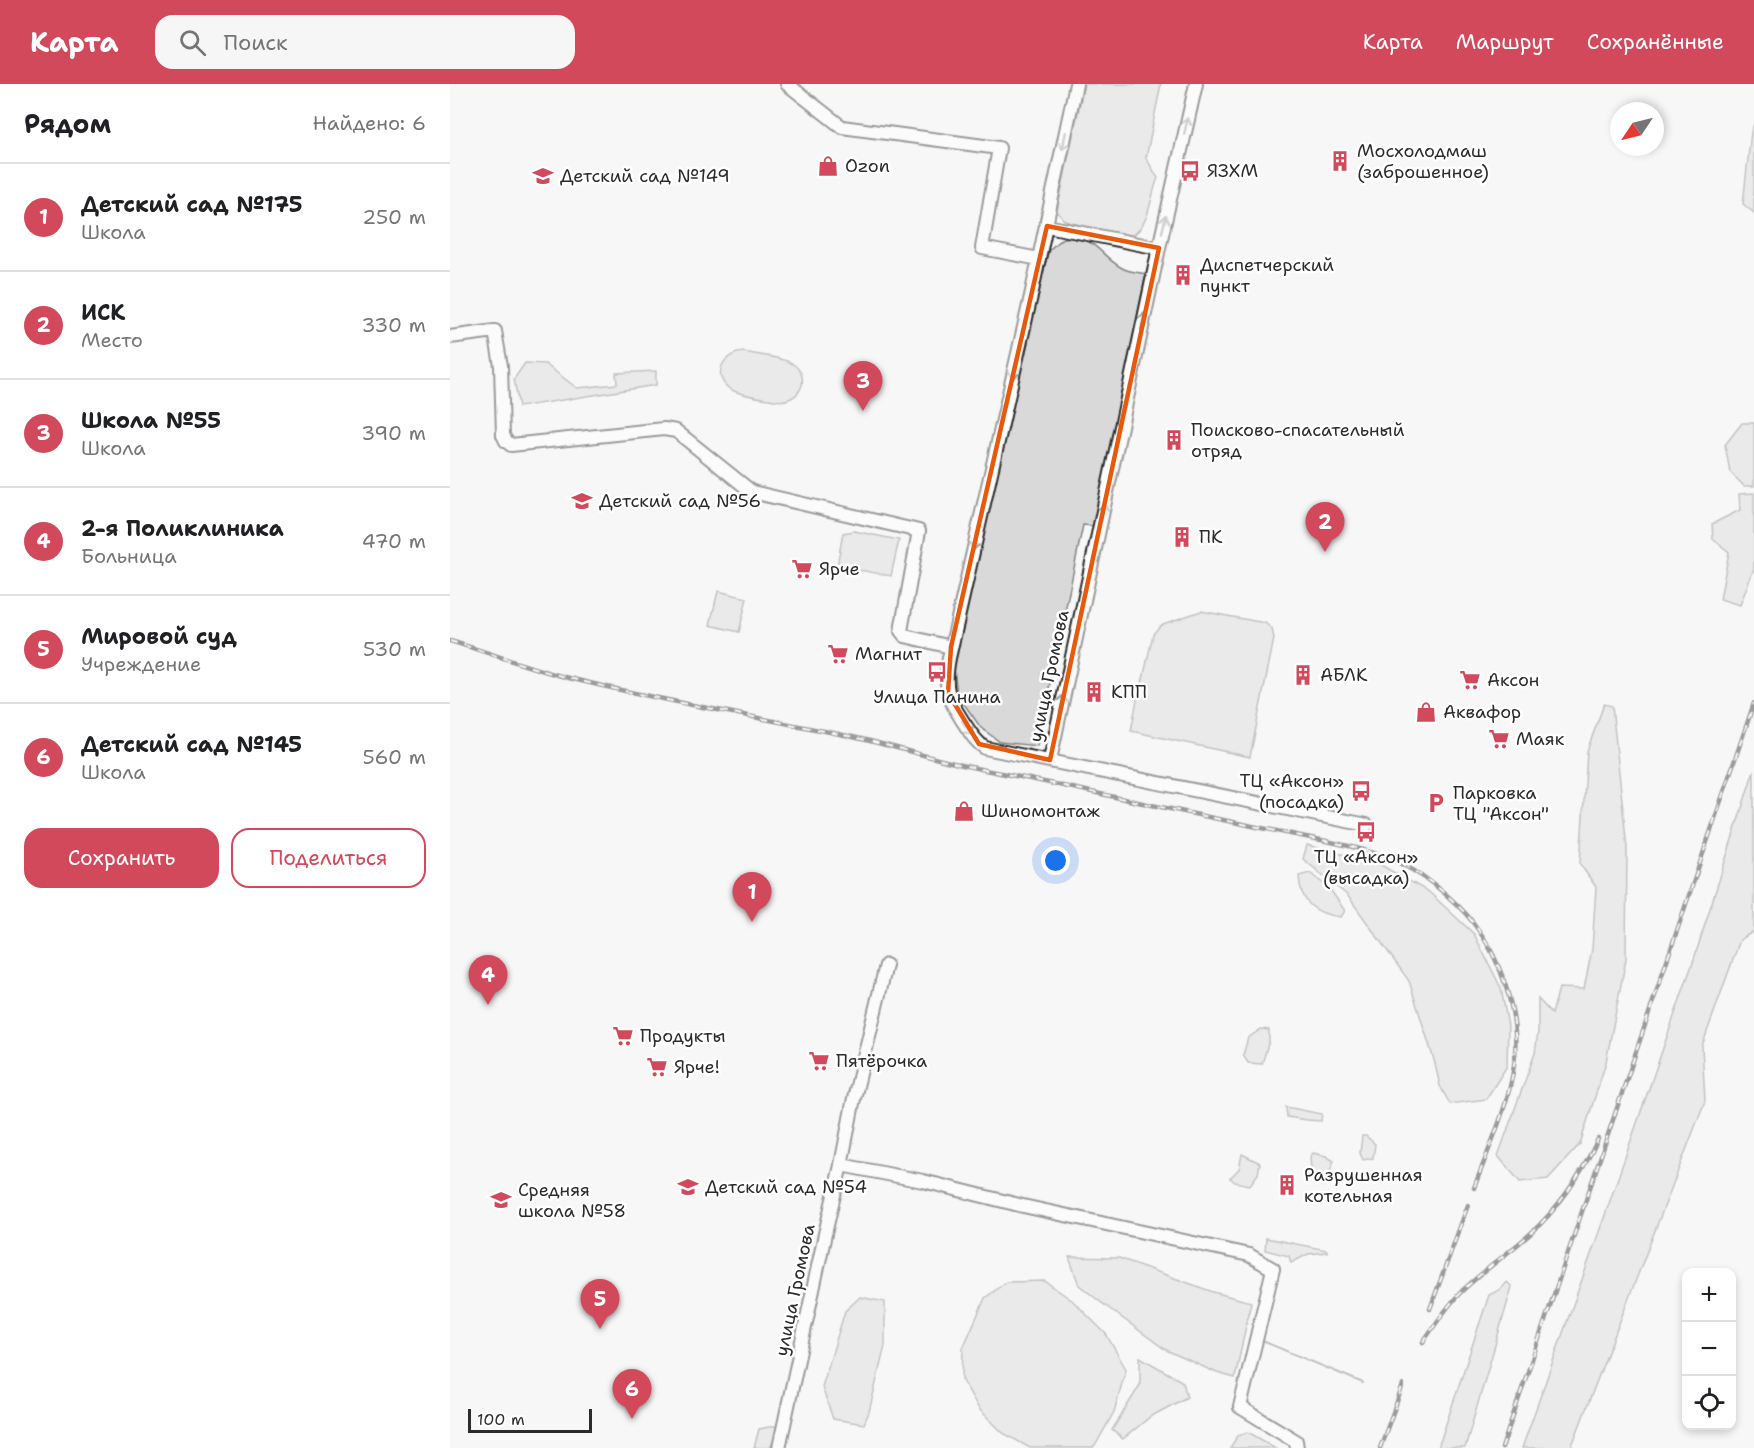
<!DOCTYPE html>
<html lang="ru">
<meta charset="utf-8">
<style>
body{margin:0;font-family:"Shantell Sans",sans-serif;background:#f6f6f6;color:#202124}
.controls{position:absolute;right:18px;bottom:18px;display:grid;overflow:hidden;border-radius:12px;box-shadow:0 3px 9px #0003}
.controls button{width:54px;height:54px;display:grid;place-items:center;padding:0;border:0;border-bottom:2px solid #e0e0e0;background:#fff;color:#202124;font:30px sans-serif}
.compass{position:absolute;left:1160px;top:18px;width:54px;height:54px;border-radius:50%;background:#fff;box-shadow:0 3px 9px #0003;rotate:235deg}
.scale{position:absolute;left:18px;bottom:15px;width:124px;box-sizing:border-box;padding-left:6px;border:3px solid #2b2b2b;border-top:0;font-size:16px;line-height:21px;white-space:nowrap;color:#2b2b2b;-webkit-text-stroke:4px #fff;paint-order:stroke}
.you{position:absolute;left:606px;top:777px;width:21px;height:21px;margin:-15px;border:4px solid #fff;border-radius:50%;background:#1a73e8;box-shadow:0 0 0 9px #1a73e833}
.badge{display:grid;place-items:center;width:39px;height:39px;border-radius:50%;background:#d1495b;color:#fff;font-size:20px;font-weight:700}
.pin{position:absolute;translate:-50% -50px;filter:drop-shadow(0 2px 3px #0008)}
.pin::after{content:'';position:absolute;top:32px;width:21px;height:18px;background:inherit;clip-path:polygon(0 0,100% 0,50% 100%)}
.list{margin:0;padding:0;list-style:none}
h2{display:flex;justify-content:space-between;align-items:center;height:78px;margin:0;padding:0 24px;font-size:26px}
h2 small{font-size:20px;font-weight:400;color:#757577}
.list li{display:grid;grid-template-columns:39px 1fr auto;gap:18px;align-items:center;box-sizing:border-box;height:108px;padding:0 24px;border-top:2px solid #e0e0e0}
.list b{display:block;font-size:22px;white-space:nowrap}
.list p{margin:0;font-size:20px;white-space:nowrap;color:#757577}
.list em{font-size:20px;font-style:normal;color:#757577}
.actions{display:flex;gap:12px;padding:18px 24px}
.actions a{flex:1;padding:14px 0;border:2px solid #d1495b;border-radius:18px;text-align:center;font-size:21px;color:#d1495b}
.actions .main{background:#d1495b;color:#fff}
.icon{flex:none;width:33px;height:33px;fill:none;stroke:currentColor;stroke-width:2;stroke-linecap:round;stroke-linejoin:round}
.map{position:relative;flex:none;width:1304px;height:1364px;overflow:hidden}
header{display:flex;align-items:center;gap:36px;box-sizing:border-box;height:84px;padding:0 30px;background:#d1495b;color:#fff}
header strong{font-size:28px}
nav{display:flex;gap:33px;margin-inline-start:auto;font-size:21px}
.search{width:420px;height:54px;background:#f6f6f6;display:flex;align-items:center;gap:15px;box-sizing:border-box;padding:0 21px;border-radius:18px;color:#757577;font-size:22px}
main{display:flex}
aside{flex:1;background:#fff}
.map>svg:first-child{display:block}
.green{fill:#d9d9d9;stroke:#828282;stroke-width:1.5}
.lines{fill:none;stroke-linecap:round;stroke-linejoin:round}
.stream{stroke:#7b7b7b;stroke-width:2}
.minor-casing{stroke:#2b2b2b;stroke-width:16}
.minor{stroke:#fff;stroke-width:12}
.rail-casing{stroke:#2b2b2b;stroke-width:4.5}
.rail{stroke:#fff;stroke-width:2;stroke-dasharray:7;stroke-linecap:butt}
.oneway{stroke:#a0a0a0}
.marked{fill:none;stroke:#e8590c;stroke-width:4.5;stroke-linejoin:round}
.labels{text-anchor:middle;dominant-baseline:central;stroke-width:5;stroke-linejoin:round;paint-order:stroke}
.poi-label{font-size:18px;fill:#2b2b2b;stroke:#fff;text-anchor:start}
.street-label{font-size:18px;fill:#2b2b2b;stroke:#fff}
</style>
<header>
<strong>Карта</strong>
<div class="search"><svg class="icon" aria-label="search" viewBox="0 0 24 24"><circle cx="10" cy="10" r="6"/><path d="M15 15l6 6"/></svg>Поиск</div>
<nav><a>Карта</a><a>Маршрут</a><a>Сохранённые</a></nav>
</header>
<main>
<aside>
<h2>Рядом<small>Найдено: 6</small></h2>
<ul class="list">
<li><span class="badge">1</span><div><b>Детский сад №175</b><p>Школа</p></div><em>250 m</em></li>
<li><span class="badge">2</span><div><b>ИСК</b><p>Место</p></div><em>330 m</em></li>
<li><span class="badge">3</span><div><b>Школа №55</b><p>Школа</p></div><em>390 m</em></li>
<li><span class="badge">4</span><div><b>2-я Поликлиника</b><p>Больница</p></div><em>470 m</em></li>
<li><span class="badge">5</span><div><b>Мировой суд</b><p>Учреждение</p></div><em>530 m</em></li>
<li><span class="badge">6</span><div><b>Детский сад №145</b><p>Школа</p></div><em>560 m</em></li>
</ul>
<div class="actions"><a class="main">Сохранить</a><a>Поделиться</a></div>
</aside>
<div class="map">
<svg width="1304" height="1364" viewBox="0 0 1304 1364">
<rect width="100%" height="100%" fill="#f7f7f7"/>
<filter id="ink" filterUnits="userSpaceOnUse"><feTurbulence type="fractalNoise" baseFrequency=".0167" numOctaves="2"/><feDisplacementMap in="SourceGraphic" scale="12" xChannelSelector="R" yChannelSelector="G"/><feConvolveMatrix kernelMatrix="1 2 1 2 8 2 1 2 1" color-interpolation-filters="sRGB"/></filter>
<g filter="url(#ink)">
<g class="green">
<path d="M634,0H711L696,74L708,94C700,112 700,143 681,152L622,139L614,136L607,127Z"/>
<polygon points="1304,40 1304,129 1293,120 1301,48"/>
<path d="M623,152C648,157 652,173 672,184C679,188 688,188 696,190L644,442L633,441L587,662L550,658L531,644L507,610L504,585L585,213L599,166L611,155Z"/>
<path d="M294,268C307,271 333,273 343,280C363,294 349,321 324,316C312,314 296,312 284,307C262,298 268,270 294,268Z"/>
<polygon points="75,279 95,280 127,304 167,300 166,289 206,287 206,301 69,323 64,295"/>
<polygon points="1292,339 1304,339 1304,402 1294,402 1280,388 1275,361"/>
<polygon points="1304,409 1304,484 1290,521 1270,515 1279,468 1263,455 1262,440 1290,426 1289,410"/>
<polygon points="404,447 449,456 441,492 387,482 393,449"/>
<polygon points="268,507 297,514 289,548 260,541"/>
<polygon points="751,527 815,539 822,545 824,555 800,673 681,647 689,605 691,604 703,550 709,543 713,540"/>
<polygon points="1154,620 1162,622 1177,764 1176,875 1156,978 1130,1060 1098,1095 1070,1098 1048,1072 1085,969 1088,948 1088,915 1102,930 1109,904 1134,905 1142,865 1146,803 1130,780 1137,667"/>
<polygon points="1304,686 1304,847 1290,856 1252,962 1255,1017 1121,1364 1072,1364 1155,1131 1244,875"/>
<polygon points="857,761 929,780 979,808 1024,850 1051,904 1058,942 1057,982 1036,1015 1000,1020 990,1002 984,976 959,897 898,812 853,775"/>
<path d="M860,789L880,805L895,827L891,833C865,830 850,819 849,792Z"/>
<polygon points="811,945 819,946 819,957 812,980 798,979 793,971 798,954"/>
<polygon points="836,1023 872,1030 871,1037 857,1036 837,1033"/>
<polygon points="912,1052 916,1052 925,1060 923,1074 913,1076 910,1069"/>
<path d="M863,1069L876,1072L884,1077C880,1085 879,1095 873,1102L855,1091L861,1085L860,1073Z"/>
<polygon points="792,1070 810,1079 808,1090 800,1101 785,1098 780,1094 789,1085"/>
<polygon points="816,1154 877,1166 877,1168 858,1170 841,1179 839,1172 815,1166"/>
<polygon points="619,1173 669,1174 763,1208 801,1218 785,1294 767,1289 716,1266 653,1220 629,1201"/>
<polygon points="595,1197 623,1217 656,1250 676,1285 664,1328 645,1362 642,1364 580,1364 553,1349 529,1325 512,1295 513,1264 535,1214 556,1198"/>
<polygon points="1057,1198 1062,1203 1015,1364 988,1364 1039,1211 1051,1205"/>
<polygon points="410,1213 435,1218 435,1262 419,1328 414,1340 383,1335 372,1303 395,1227"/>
<polygon points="690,1273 733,1298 737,1313 700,1333 673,1355 662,1346 690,1301"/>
<polygon points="325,1342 329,1345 320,1364 304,1364 309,1345"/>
<polygon points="798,1348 826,1364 780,1364 788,1351"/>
</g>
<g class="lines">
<polyline class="stream" points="810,1256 913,1299"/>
<g class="minor-casing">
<g id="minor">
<polyline points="337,0 392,43 549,64 532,164 589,175"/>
<path d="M626,0L581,212L499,574C493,606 498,615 516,642C521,650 526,658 535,664L917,741"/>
<polyline points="597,142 709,164"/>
<polyline points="0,253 45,247 51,282 53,351 56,357 61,361 214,345 226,347 302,408 469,447 451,547 455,552 501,563"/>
<polyline points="600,676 709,164 746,0"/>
<polyline points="391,1081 473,1097 573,1122 799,1171 823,1185 790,1323 846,1357 847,1364"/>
<polyline points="329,1364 375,1150 391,1081 403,1019 436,881"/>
</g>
</g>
<use href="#minor" class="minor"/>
<g class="rail-casing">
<g id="rail">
<path d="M0,557C41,569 82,585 123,595C216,618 310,633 403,653C447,663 490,677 535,686C613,701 690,719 768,735C799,741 830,748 861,754C883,758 905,763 927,770C961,781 991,803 1016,830C1050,869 1071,930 1064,981C1059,1021 1038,1066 1024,1104"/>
<polyline points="980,1225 1018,1121"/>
<path d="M973,1258C985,1241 997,1222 1012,1207C1033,1187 1057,1170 1079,1151C1109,1124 1131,1091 1148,1055"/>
<polyline points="930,1364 953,1301"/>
<polyline points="1052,1364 1304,619"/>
</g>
</g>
<use href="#rail" class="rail"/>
</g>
<defs><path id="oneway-shaft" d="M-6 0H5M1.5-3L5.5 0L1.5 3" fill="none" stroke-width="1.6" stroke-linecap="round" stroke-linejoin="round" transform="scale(1.5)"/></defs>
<g class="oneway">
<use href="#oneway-shaft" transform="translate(736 42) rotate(-77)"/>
<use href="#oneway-shaft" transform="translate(614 57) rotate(101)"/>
<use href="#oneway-shaft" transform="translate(714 140) rotate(-77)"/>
<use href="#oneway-shaft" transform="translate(693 237) rotate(-78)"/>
<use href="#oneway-shaft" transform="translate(564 287) rotate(103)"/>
<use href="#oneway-shaft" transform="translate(653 428) rotate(-78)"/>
<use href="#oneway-shaft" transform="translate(525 458) rotate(103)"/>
<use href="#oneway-shaft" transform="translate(612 619) rotate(-78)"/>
<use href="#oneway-shaft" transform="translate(517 644) rotate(56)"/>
</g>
</g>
<path d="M0 0H1304V1364H0ZM597,142L709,164L600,676L529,660L498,609L501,563Z" fill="#f7f7f7" fill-opacity=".55" fill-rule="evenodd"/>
<path class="marked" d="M597,142L709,164L600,676L529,660L498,609L501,563Z"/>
<defs>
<g id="building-bare" transform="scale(1.62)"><path d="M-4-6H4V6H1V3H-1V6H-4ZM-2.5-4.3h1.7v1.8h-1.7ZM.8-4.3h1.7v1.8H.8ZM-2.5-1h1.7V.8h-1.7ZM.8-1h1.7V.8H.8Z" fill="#d1495b" stroke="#fff" stroke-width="2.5" paint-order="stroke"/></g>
<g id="shop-bare" transform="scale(1.62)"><path d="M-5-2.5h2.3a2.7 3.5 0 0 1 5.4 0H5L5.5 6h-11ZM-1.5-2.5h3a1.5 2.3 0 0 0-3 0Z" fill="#d1495b" stroke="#fff" stroke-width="2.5" paint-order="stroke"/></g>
<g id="bus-bare" transform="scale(1.62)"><path d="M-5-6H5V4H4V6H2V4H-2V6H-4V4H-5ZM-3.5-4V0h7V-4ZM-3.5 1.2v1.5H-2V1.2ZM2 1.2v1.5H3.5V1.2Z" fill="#d1495b" stroke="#fff" stroke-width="2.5" paint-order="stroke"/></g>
<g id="school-bare" transform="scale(1.62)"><path d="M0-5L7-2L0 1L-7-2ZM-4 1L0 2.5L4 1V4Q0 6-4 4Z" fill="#d1495b" stroke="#fff" stroke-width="2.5" paint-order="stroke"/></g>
<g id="supermarket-bare" transform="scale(1.62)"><path d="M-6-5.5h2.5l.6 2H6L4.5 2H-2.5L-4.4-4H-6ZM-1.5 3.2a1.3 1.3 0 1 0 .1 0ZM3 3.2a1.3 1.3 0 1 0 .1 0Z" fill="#d1495b" stroke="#fff" stroke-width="2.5" paint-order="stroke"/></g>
<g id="parking-bare" transform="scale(1.62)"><path d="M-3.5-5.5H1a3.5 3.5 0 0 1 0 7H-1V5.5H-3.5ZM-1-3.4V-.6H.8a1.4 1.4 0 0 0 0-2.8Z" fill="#d1495b" stroke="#fff" stroke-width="2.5" paint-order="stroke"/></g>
</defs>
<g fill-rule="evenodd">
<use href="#building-bare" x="890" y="77"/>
<use href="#shop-bare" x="378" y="82"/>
<use href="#bus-bare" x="740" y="87"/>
<use href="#school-bare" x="93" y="92"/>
<use href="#building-bare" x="733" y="191"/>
<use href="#building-bare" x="724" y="356"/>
<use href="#school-bare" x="132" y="417"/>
<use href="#building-bare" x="732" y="453"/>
<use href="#supermarket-bare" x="352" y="485"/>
<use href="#supermarket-bare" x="388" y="570"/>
<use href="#bus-bare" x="487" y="588"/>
<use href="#building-bare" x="853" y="591"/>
<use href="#supermarket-bare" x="1020" y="596"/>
<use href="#building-bare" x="644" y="608"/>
<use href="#shop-bare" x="976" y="628"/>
<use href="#supermarket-bare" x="1049" y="655"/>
<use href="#bus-bare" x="911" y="707"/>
<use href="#parking-bare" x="986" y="719"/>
<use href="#shop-bare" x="514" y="727"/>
<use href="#bus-bare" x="916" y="748"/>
<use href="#supermarket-bare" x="173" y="952"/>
<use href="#supermarket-bare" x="369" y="977"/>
<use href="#supermarket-bare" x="207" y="983"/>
<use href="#building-bare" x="837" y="1101"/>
<use href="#school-bare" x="238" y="1103"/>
<use href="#school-bare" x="51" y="1116"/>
</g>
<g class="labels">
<g class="poi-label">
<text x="907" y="67">Мосхолодмаш<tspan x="907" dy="21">(заброшенное)</tspan></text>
<text x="395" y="82">Ozon</text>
<text x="757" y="87">ЯЗХМ</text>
<text x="110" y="92">Детский сад №149</text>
<text x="750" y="181">Диспетчерский<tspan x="750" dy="21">пункт</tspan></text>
<text x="741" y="346">Поисково-спасательный<tspan x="741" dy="21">отряд</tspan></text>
<text x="149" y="417">Детский сад №56</text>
<text x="749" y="453">ПК</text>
<text x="369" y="485">Ярче</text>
<text x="405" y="570">Магнит</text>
<text x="870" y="591">АБЛК</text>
<text x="1037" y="596">Аксон</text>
<text x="661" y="608">КПП</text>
<text x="487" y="613" text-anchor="middle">Улица Панина</text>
<text x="993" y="628">Аквафор</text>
<text x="1066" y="655">Маяк</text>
<text x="894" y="697" text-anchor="end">ТЦ «Аксон»<tspan x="894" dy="21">(посадка)</tspan></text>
<text x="1003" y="709">Парковка<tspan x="1003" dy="21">ТЦ "Аксон"</tspan></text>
<text x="531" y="727">Шиномонтаж</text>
<text x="916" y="773" text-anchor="middle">ТЦ «Аксон»<tspan x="916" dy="21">(высадка)</tspan></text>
<text x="190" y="952">Продукты</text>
<text x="386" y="977">Пятёрочка</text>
<text x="224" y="983">Ярче!</text>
<text x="854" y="1091">Разрушенная<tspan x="854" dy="21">котельная</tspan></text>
<text x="255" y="1103">Детский сад №54</text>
<text x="68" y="1106">Средняя<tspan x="68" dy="21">школа №58</tspan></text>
</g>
<g class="street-label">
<text transform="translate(599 592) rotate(-78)">улица Громова</text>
<text transform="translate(345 1206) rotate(-78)">улица Громова</text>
</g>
</g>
</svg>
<div class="controls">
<button>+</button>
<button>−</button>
<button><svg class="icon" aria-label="locate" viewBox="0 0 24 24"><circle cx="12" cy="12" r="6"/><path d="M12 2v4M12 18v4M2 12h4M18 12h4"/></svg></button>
</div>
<svg class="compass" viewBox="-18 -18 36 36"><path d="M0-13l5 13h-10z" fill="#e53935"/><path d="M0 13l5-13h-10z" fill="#757577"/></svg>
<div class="scale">100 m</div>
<div class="you"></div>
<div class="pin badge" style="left:302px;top:838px">1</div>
<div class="pin badge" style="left:875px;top:468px">2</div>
<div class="pin badge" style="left:413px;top:327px">3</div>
<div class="pin badge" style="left:38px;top:921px">4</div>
<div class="pin badge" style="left:150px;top:1245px">5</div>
<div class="pin badge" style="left:182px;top:1335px">6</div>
</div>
</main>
